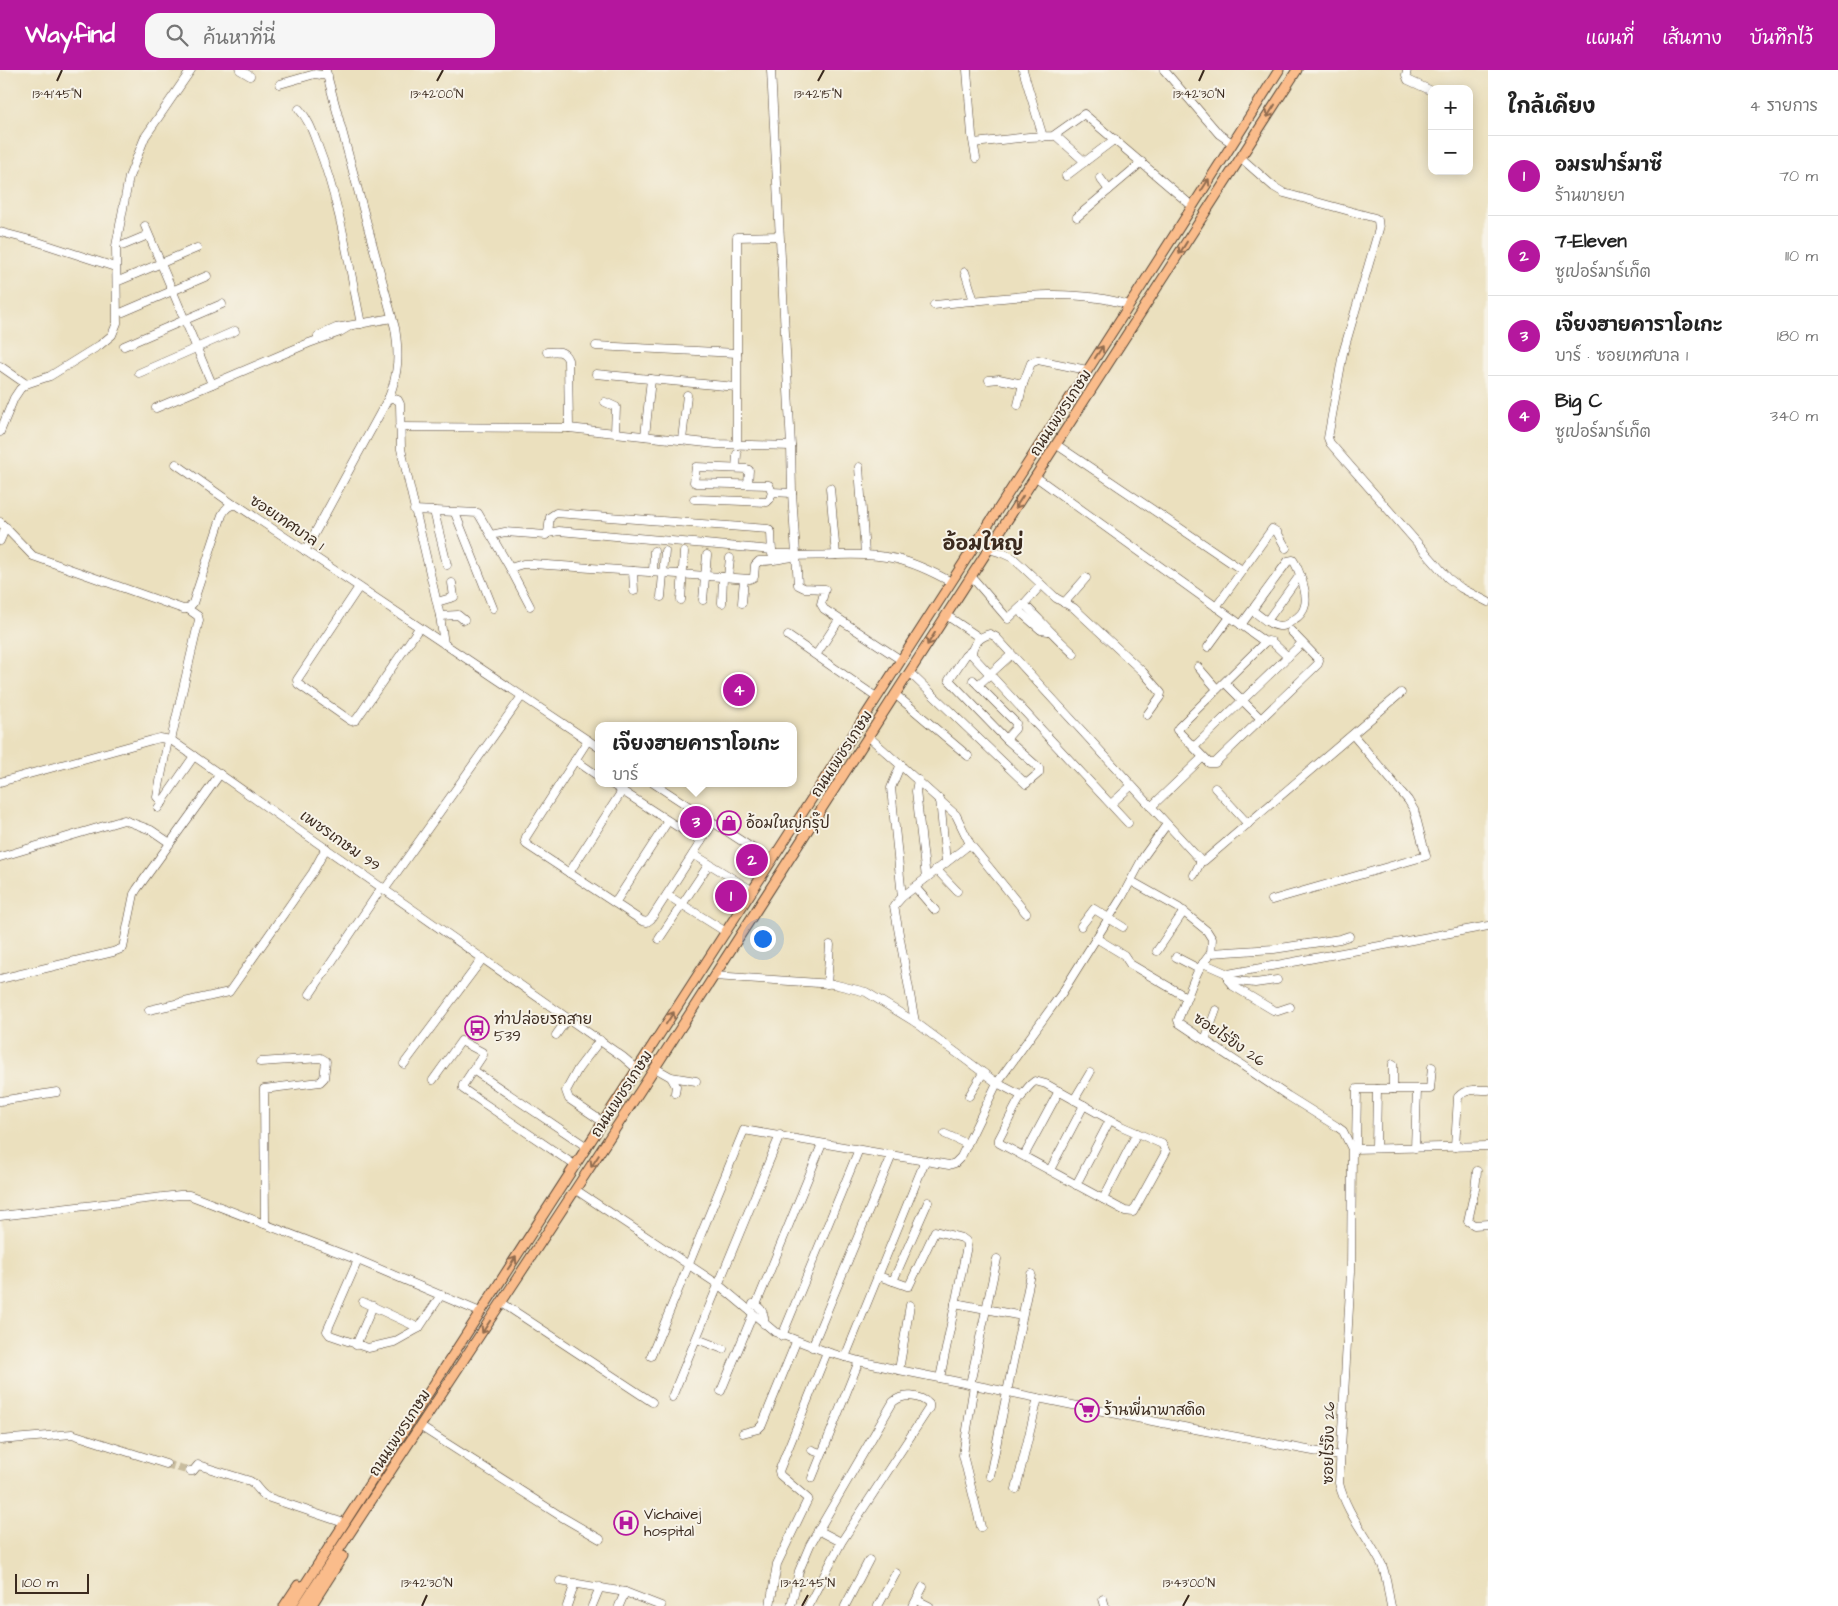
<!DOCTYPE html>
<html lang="th">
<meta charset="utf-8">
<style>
body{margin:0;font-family:"Architects Daughter","Playpen Sans Thai",sans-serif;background:#f6f6f6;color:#222}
.controls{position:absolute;right:15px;top:15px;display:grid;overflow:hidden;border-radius:10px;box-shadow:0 2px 12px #0003}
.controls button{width:45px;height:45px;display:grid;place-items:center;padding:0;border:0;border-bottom:1px solid #e0e0e0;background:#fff;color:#222;font:25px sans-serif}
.scale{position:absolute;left:15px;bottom:12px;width:74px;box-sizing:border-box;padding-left:5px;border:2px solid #3b2a1e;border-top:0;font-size:14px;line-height:18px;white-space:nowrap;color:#3b2a1e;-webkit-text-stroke:4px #f7f3e8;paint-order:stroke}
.you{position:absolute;left:762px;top:868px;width:18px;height:18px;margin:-12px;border:4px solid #fff;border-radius:50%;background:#1a73e8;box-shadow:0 0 0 8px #1a73e833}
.badge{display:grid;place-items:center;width:32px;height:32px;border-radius:50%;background:#b5179e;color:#fff;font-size:16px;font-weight:700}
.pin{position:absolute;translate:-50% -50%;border:2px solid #fff;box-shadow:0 1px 5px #0006}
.popup{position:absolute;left:595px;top:652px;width:202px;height:65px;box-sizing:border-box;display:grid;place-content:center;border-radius:10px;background:#fff;filter:drop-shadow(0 1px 4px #0005);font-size:16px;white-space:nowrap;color:#767676}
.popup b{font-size:19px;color:#222}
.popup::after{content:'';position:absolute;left:50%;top:100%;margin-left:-10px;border:10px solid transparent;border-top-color:#fff}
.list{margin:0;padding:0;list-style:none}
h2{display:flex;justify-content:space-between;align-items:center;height:65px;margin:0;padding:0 20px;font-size:21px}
h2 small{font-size:16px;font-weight:400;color:#767676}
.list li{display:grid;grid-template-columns:32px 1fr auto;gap:15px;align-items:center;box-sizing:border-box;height:80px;padding:0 20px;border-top:1px solid #e0e0e0}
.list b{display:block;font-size:19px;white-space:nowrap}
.list p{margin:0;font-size:16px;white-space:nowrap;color:#767676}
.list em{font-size:16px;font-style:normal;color:#767676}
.icon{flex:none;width:28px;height:28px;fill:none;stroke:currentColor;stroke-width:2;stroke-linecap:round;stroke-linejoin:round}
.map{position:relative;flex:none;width:1488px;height:1536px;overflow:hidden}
header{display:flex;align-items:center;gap:30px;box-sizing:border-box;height:70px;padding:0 25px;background:#b5179e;color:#fff}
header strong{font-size:24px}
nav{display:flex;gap:28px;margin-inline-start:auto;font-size:18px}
.search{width:350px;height:45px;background:#f6f6f6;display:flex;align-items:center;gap:12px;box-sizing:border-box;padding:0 18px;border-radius:15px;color:#767676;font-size:19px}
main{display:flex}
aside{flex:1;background:#fff}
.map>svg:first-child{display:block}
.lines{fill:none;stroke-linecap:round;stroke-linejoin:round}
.minor-tunnel{stroke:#c8bc9e;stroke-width:8;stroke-dasharray:8 4;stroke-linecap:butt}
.minor-casing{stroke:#554536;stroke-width:9}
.major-casing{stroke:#554536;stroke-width:11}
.minor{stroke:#fff;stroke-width:8}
.major{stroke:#fabc8b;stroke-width:9}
.oneway{stroke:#916c4f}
.ticks{fill:none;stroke:#3b2a1e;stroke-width:2}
.labels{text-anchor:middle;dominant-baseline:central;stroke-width:4;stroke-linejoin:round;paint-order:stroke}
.street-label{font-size:15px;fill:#3b2a1e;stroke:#f7f3e8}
.poi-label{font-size:15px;fill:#3b2a1e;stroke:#f7f3e8;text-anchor:start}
.district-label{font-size:20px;font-weight:bold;fill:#3b2a1e;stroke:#f7f3e8}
.ticks-label{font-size:12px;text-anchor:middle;fill:#3b2a1e;stroke:#f7f3e8;stroke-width:4;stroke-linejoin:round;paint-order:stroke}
</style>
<header>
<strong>Wayfind</strong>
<div class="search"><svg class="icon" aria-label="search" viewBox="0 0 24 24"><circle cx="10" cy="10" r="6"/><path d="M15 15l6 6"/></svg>ค้นหาที่นี่</div>
<nav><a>แผนที่</a><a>เส้นทาง</a><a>บันทึกไว้</a></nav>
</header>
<main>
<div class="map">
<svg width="1488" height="1536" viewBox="0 0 1488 1536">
<rect width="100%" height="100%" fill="#f7f3e8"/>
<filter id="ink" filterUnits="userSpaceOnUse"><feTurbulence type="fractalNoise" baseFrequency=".02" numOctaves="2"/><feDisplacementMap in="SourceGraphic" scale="10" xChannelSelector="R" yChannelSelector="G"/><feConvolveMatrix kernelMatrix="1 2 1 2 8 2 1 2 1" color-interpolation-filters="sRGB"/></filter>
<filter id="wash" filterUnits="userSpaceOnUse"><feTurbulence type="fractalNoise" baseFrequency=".0096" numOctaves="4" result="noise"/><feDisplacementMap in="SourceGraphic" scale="20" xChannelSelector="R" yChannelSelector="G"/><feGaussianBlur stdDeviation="1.12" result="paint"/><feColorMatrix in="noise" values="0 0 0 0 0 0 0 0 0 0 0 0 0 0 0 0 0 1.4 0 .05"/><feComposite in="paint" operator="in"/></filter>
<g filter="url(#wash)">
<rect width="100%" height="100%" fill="#ebe0be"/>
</g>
<g filter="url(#ink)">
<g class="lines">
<polyline class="minor-tunnel" points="166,1394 190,1401"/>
<g class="minor-casing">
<g id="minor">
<polyline points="240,0 250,6"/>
<polyline points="771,0 791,376 792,423 798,515 804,518 825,519 821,534 824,539 901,590"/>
<polyline points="967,0 972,65 976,88"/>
<polyline points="1023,0 1043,67"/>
<polyline points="1164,0 1219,64 1232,73"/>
<polyline points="1407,0 1406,5 1408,10 1432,21"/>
<polyline points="280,14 315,4 328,6"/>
<path d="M299,39C309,50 313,63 318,76C340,133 349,195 361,254"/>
<polyline points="1055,65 1085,92"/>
<polyline points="974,73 1029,67 1053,66 1084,44 1192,136"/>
<polyline points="1241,88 1274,117 1284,123 1375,148 1378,150 1379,159 1343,283 1328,368 1330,373 1448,508 1461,518 1488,532"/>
<polyline points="1066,106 1115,69"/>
<polyline points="1100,108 1109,120"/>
<polyline points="1077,147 1142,92"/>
<polyline points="145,156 212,314"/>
<polyline points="0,162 38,172 115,197"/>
<polyline points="124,175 148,165"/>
<polyline points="965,202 974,231"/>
<polyline points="121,210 197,178"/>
<path d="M934,235C997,229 1068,216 1129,235"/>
<polyline points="123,242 207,206"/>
<polyline points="318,266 336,258 392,248"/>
<polyline points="124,276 222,234"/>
<polyline points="596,276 737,283"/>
<path d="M547,282C557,281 564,280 568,290L569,358"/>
<polyline points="0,296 26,314"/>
<polyline points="139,303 235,261"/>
<polyline points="596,304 736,317"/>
<polyline points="989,310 999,309 1023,314 1031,293 1038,290 1087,300"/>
<polyline points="389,327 398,330 400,334 401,379 440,546 444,574"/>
<polyline points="605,332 616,337 615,362"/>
<polyline points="1018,335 1023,314"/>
<polyline points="156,338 309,273 340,262 350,256"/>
<polyline points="399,357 569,358 716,374 791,376"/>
<polyline points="0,362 14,328 20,319 26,314 50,306 100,275 112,265 117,253 116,176 129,107 145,67 191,0"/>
<polyline points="645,366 651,309"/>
<polyline points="682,370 687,325"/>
<polyline points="737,375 737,167 779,166"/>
<polyline points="1057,375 1242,500"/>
<polyline points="176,394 234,435"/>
<polyline points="859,397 865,484"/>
<polyline points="736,398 737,384"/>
<polyline points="1036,407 1265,572"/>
<polyline points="748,414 749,400 747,399 696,397 694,412 696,413 769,415 772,422"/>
<polyline points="830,418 836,485"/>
<polyline points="694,429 767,432 770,429 772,422 792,423"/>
<path d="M414,440L478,443L510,498L523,494H533L750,509L754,507L755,495L759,491C772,492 784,488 797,486C810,485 823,486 836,485C885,483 908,488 951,512"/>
<polyline points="434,441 447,495"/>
<polyline points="455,443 493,538"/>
<path d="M0,452L33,486L183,539H188L193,533L222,445C225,439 230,434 237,435L598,677"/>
<polyline points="548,463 559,461 772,480"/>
<polyline points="491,465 505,462 546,465 548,463 550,447 556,443 768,459 771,462 772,484 790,484"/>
<polyline points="0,471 6,457"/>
<polyline points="989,479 1002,483 1013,488 1056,528 1074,538 1143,602 1161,623 1160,627 1147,645"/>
<path d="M305,481L389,327C399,302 399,283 395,258L326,1"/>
<polyline points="510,498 530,536"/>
<polyline points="633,501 634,521"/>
<polyline points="653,502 654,481"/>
<polyline points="971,506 1008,549 1024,534"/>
<polyline points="728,507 730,488"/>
<path d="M1041,515L1024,534C1041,551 1056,568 1074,584"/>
<polyline points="359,517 297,610 298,614 348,649 351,651 356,650 419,558"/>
<polyline points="661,527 665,481"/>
<polyline points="681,530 684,482"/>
<polyline points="703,530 707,485"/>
<polyline points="437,532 454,527 452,513"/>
<polyline points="722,533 723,507"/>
<polyline points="742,533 744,509"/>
<polyline points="1064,533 1086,508"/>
<polyline points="1216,537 1272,459 1277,462 1286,478"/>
<polyline points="1018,540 1041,560 1048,561"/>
<polyline points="946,545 980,568"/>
<polyline points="440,546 458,545 464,550"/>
<polyline points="1267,551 1300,505"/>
<path d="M1241,555L1288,491L1293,490C1299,499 1308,524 1305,535C1304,541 1299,547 1293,550C1289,553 1285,557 1279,556C1269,555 1260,546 1252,540"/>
<polyline points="788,566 876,627"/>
<polyline points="1208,577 1230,547"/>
<polyline points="972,580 965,586 949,610 1006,669"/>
<polyline points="816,585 839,550"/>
<polyline points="1288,587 1272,572 1268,571 1265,572 1179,657 1177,660 1209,693 1215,693 1318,594 1319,590 1291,561"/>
<polyline points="1198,597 1217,619"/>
<polyline points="910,603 1026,714 1039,703 1039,698 1006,669 1015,659 1016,653 973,610"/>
<polyline points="1225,613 1261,649"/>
<polyline points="978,615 1011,585"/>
<polyline points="896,625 968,686"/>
<polyline points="869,667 956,745 970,774 1026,843"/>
<polyline points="171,670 199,550 198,546 188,539"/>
<polyline points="588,670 526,767 525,771 527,775 642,851 647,852 651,849 713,753"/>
<polyline points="1194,677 1302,573"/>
<polyline points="575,690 598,706"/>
<polyline points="901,694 891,718 902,827"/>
<polyline points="918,710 916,721 926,808"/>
<polyline points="0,712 152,670 160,668 171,670 623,987 637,999"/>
<polyline points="610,713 701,772"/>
<polyline points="653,713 772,791"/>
<polyline points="1215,718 1248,754"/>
<polyline points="940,729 946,792"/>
<polyline points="163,732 157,727 168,670"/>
<polyline points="1111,734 1131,716"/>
<polyline points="1151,737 1203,687"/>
<polyline points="158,738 194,686"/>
<path d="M1128,753L972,585C971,575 981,566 990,564L996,567L1201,791"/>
<polyline points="693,784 753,821"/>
<polyline points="0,787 124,750 151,760 170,773"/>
<polyline points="936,799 957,821"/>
<polyline points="569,803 622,721"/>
<polyline points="1194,805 1201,791 1204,791 1401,623"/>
<path d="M1131,811L1179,838L1207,861L1212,869L1211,883L1199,899L1193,912L1178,950L1179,953L1288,1026L1336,1056L1343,1061L1352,1079L1351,1202L1339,1413C1346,1443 1368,1467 1382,1495C1387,1507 1388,1523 1391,1536"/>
<polyline points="915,817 935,840"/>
<polyline points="385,819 522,626"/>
<polyline points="667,825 726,862"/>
<polyline points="1272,830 1426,786 1414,740 1408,730 1353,665"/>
<polyline points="615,833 668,751"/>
<polyline points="1081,856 1094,839 1123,857"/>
<polyline points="1096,868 1124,885 1130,894 1186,927"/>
<polyline points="659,869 709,794"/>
<polyline points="1157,881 1184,841"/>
<polyline points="1211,883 1274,879 1340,869 1349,866"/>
<polyline points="1176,887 1199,899"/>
<polyline points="1203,893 1228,904 1488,856"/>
<polyline points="1228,904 1228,910 1233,916 1273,940 1278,941 1290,937"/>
<polyline points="714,906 833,914 866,922 915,952 997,1013 1022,1026"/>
<polyline points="0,909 113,882 123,878 134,824 137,819 220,704"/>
<polyline points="1228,910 1255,913 1277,910"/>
<polyline points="827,914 830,875"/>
<polyline points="310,924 382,817"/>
<polyline points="149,940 229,922 313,802 326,778"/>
<polyline points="915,952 894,836 902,827 970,774"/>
<polyline points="556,965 568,948"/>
<polyline points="600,970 578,999 566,1021 569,1029 603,1052"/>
<polyline points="1205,970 1216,940"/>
<polyline points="260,992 321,988 326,991 324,1008 320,1012 264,1019 265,1154"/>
<polyline points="404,994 483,888"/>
<polyline points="1393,994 1393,1019"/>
<polyline points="655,998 671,1007 696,1011"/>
<polyline points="473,1000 587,1077"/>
<polyline points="671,1007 676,1016 675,1023"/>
<polyline points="433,1010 461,971 482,982 483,985 463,1015 463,1019 576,1096"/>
<path d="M1035,1011L1046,1014L1121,1056L1162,1074L1166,1082L1133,1142L1125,1141L999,1073V1069C1008,1053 1020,1021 1035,1011Z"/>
<polyline points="969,1026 983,1003"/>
<polyline points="1074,1030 1090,1003"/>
<polyline points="0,1031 57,1022"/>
<polyline points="945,1064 967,1074"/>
<polyline points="1376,1077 1377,1019"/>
<path d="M1455,1077L1458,1027C1466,1018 1477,1020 1488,1020"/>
<polyline points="1356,1078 1357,1019 1430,1019 1432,997"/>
<polyline points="1415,1078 1417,1020"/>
<polyline points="1353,1079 1488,1076"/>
<polyline points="1024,1086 1059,1021"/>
<polyline points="1050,1100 1084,1035"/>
<polyline points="1477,1101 1475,1119 1468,1151 1474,1155 1488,1154"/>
<polyline points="1076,1115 1110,1050"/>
<polyline points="576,1120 719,1215 775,1262 827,1282 859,1291 899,1300 1157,1352 1340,1386"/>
<polyline points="1103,1129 1137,1063"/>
<polyline points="0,1146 180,1125 189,1125 358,1190 480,1242"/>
<polyline points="358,1190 327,1261 330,1265 368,1278 394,1272 419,1258 441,1225"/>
<polyline points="878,1206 893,1211 928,1132"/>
<polyline points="893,1211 907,1216 909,1216 935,1161 962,1168 966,1171 967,1176 940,1308"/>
<polyline points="363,1232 419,1258"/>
<polyline points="502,1233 652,1332"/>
<polyline points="955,1233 1022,1246"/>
<path d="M753,1234C763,1238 765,1245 764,1254"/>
<polyline points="756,1235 822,1074"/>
<polyline points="782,1266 857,1084"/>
<polyline points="697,1269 723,1279"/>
<polyline points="356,1275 373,1236"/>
<polyline points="812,1277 892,1085"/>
<polyline points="651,1286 744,1060 949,1095 955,1093 961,1087 997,1013 1062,923 1122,827 1144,786 1167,754"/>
<polyline points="845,1287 925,1091"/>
<polyline points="899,1300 910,1235"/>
<polyline points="970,1314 997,1189"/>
<polyline points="974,1315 963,1385 981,1457"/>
<polyline points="721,1321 753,1244"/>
<polyline points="672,1327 780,1065"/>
<polyline points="421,1357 562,1447 600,1469"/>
<polyline points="743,1363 758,1359 762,1355 796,1272"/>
<polyline points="0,1370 72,1364 166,1394"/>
<polyline points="812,1380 820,1383 823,1381 859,1291"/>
<path d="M190,1401H193L198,1395L250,1411C257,1415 259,1423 267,1427L341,1452"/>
<polyline points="990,1406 1031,1204"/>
<polyline points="812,1408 823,1381"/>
<polyline points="1016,1419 1038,1328"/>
<polyline points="818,1460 841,1472"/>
<polyline points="560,1511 625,1522 661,1536"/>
<polyline points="1103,1529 1105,1536"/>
<polyline points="917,1530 929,1536"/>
<polyline points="567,1536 575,1513"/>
<polyline points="592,1536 600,1517"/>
<polyline points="619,1536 625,1522"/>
<polyline points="770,1536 777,1494 808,1429 780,1405 779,1401 827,1282"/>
<path d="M791,1536L799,1501L810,1475L893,1332C903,1323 920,1325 929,1334V1338L842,1471L808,1536"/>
<polyline points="845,1536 869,1490"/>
<polyline points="878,1536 896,1503"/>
<polyline points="913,1536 923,1517"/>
</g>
</g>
<g class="major-casing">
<g id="major">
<polyline points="284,1536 298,1515"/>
<path d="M291,1536C487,1232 682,929 878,626C1012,417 1147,210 1279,0"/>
<polyline points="302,1536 640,1021 1297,0"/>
<polyline points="311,1536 343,1486"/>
</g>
</g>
<use href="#minor" class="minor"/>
<use href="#major" class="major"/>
</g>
<defs><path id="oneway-shaft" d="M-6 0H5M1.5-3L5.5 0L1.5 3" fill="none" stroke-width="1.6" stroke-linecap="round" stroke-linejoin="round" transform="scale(1.25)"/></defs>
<g class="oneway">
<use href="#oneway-shaft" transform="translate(1271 41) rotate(122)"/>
<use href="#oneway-shaft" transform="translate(1205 115) rotate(-57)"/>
<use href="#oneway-shaft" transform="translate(1183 178) rotate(122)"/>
<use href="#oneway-shaft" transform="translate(1099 282) rotate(-57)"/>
<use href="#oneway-shaft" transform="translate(1019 432) rotate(123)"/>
<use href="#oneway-shaft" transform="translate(931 569) rotate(122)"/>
<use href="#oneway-shaft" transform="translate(670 948) rotate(-57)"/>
<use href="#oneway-shaft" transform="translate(595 1091) rotate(123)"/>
<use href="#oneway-shaft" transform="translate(512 1193) rotate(-56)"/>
<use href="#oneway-shaft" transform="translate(486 1257) rotate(123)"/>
</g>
</g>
<path class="ticks" d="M57,11L62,0M437,11L443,0M818,11L824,0M1199,11L1204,0M422,1536L427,1525M802,1536L808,1525M1183,1536L1189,1525"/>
<defs>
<g id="shop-ring" transform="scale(1.25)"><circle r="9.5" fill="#f7f3e8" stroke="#b5179e" stroke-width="1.5"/><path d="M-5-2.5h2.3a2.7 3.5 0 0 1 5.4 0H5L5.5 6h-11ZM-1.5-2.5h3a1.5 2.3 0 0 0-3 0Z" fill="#b5179e"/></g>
<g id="bus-ring" transform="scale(1.25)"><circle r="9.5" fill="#f7f3e8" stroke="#b5179e" stroke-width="1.5"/><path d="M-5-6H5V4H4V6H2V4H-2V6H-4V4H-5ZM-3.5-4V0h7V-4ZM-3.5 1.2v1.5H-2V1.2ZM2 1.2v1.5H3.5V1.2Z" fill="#b5179e"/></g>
<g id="supermarket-ring" transform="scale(1.25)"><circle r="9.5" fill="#f7f3e8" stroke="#b5179e" stroke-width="1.5"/><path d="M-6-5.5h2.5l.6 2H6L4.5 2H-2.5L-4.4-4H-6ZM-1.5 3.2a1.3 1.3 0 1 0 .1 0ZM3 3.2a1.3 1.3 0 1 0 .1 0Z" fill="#b5179e"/></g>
<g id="hospital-ring" transform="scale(1.25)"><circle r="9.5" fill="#f7f3e8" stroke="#b5179e" stroke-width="1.5"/><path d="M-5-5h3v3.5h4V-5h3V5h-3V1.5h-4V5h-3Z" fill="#b5179e"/></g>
</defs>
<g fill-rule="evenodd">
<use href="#shop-ring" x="729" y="753"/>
<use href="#bus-ring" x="477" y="958"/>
<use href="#supermarket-ring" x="1087" y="1340"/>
<use href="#hospital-ring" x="626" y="1453"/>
</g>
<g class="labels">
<g class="street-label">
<text transform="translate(1061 343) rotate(-57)">ถนนเพชรเกษม</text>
<text transform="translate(287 453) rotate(34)">ซอยเทศบาล 1</text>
<text transform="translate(842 684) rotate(-57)">ถนนเพชรเกษม</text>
<text transform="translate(340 771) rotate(35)">เพชรเกษม 99</text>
<text transform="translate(1229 970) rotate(34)">ซอยไร่ขิง 26</text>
<text transform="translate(622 1024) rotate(-57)">ถนนเพชรเกษม</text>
<text transform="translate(400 1363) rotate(-57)">ถนนเพชรเกษม</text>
<text transform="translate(1329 1373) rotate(-89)">ซอยไร่ขิง 26</text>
</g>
<g class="poi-label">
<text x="746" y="753">อ้อมใหญ่กรุ๊ป</text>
<text x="494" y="949">ท่าปล่อยรถสาย<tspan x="494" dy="17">539</tspan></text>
<text x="1104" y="1340">ร้านพี่นาพาสติด</text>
<text x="644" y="1444">Vichaivej<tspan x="644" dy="17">hospital</tspan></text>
</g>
<g class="district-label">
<text x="983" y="474">อ้อมใหญ่</text>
</g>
</g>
<g class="ticks-label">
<text x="57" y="28">13°41'45"N</text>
<text x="437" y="28">13°42'00"N</text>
<text x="818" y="28">13°42'15"N</text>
<text x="1199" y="28">13°42'30"N</text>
<text x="427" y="1517">13°42'30"N</text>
<text x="808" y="1517">13°42'45"N</text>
<text x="1189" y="1517">13°43'00"N</text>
</g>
</svg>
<div class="controls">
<button>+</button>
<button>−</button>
</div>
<div class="scale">100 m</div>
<div class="you"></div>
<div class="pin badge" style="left:731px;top:826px">1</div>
<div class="pin badge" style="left:752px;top:790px">2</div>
<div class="pin badge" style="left:696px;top:752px">3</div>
<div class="popup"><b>เจียงฮายคาราโอเกะ</b>บาร์</div>
<div class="pin badge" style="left:739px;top:620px">4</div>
</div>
<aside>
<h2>ใกล้เคียง<small>4 รายการ</small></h2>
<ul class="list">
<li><span class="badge">1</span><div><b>อมรฟาร์มาซี</b><p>ร้านขายยา</p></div><em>70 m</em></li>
<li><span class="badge">2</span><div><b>7-Eleven</b><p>ซูเปอร์มาร์เก็ต</p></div><em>110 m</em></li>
<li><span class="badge">3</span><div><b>เจียงฮายคาราโอเกะ</b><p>บาร์ · ซอยเทศบาล 1</p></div><em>180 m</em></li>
<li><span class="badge">4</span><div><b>Big C</b><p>ซูเปอร์มาร์เก็ต</p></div><em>340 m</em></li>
</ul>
</aside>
</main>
